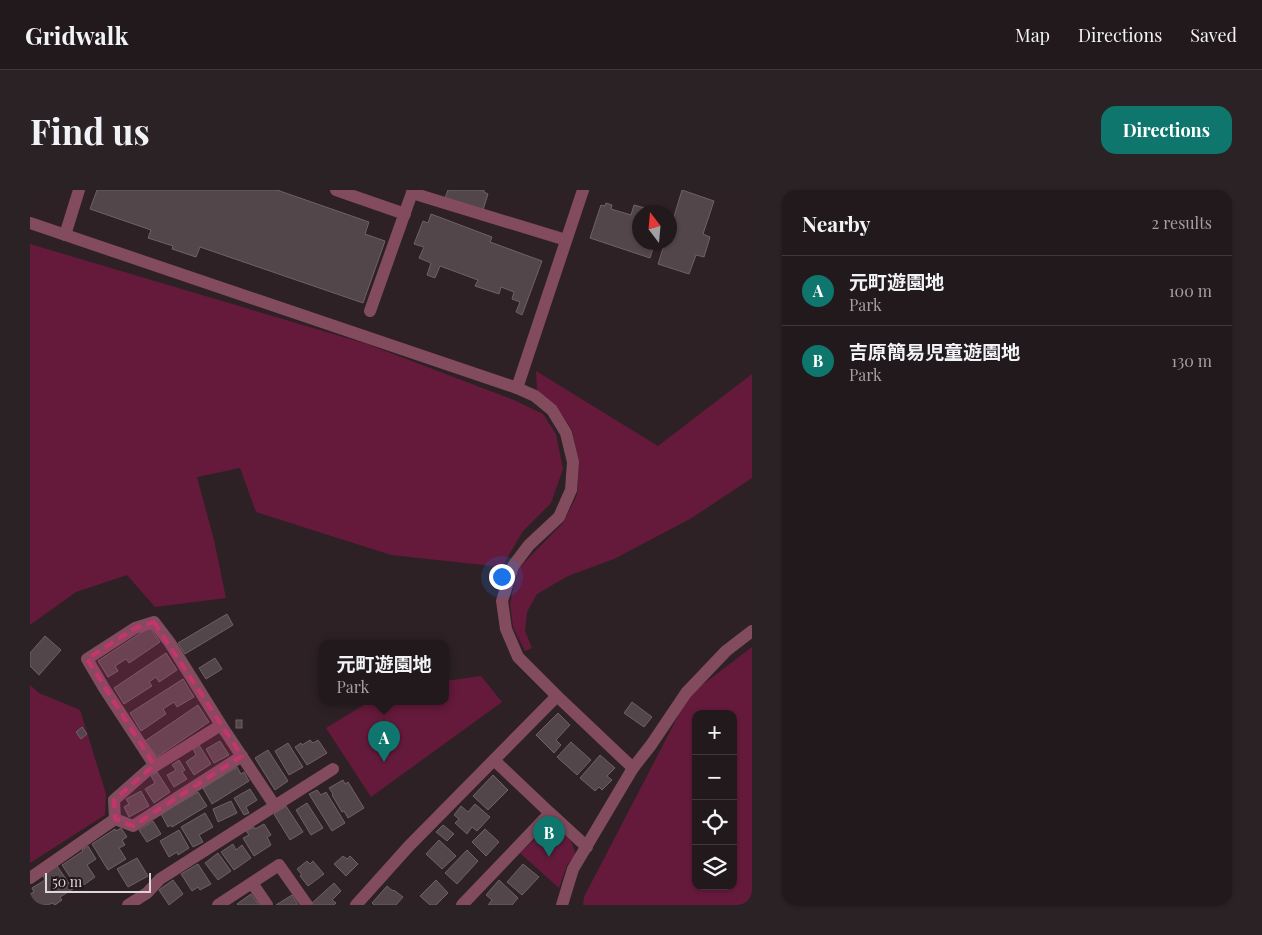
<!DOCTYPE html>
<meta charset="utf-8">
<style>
body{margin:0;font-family:"Playfair Display","Noto Sans JP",serif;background:#2a2225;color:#f1f3f6}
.controls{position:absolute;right:15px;bottom:15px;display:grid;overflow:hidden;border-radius:10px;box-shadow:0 1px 4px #0004}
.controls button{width:45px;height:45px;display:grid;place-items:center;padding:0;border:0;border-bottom:1px solid #3f383b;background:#22191c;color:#f1f3f6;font:25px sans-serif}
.compass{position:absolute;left:602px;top:15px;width:45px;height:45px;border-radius:50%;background:#22191c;box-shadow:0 1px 4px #0004;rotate:344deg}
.scale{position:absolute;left:15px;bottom:12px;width:106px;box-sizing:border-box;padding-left:5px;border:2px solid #dfd6d9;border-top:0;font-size:14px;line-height:18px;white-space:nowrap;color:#dfd6d9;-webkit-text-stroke:4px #23181c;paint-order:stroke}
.you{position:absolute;left:471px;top:386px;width:18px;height:18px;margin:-12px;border:4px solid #fff;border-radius:50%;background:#1a73e8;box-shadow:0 0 0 8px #1a73e833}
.badge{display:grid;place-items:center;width:32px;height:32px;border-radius:50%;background:#0f766e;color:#fff;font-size:16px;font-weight:700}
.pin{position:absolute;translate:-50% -41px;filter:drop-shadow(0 1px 2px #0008)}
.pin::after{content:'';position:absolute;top:26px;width:18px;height:15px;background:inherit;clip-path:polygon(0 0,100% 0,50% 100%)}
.popup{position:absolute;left:289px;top:450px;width:130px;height:65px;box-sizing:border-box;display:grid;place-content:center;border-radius:10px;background:#22191c;filter:drop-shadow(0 1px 4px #0005);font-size:16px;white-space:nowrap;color:#a2a0a3}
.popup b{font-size:19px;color:#f1f3f6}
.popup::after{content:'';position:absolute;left:50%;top:100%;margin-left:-10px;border:10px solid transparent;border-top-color:#22191c}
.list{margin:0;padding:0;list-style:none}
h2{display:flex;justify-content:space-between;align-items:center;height:65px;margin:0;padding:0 20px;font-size:21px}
h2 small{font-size:16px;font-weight:400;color:#a2a0a3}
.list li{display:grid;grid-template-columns:32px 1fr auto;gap:15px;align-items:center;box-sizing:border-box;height:70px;padding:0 20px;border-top:1px solid #3f383b}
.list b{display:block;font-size:19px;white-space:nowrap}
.list p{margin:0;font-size:16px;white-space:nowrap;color:#a2a0a3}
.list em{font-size:16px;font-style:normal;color:#a2a0a3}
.icon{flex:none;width:28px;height:28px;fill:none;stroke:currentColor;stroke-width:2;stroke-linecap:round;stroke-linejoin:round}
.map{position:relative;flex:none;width:722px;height:715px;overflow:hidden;border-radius:15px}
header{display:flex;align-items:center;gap:30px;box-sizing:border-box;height:70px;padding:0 25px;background:#22191c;border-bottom:1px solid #3f383b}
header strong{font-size:24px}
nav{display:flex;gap:28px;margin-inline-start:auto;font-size:18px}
.intro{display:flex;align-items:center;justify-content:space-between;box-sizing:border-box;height:120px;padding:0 30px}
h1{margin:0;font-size:35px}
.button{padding:12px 22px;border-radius:15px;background:#0f766e;color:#fff;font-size:18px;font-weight:700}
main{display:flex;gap:30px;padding:0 30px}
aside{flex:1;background:#22191c;border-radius:15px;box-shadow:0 1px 4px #0004}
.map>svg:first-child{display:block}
.green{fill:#651a3b;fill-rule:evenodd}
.building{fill:#53464a;stroke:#6f6165}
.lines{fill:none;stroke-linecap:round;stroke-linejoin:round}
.minor{stroke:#834b5e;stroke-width:12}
.marked{fill:#c6346e;fill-opacity:0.2;stroke:#c6346e;stroke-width:4;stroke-dasharray:10 6;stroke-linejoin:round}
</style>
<header>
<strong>Gridwalk</strong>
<nav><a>Map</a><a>Directions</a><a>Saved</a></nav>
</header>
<div class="intro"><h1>Find us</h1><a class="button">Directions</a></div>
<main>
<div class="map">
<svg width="722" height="715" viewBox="0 0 722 715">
<rect width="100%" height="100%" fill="#2d2125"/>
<g class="green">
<polygon points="0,54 337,154 484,210 513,224 526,244 533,279 521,313 493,341 472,377 361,365 226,322 210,278 167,287 184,350 196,408 125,417 97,385 46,402 0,435"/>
<polygon points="506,181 628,256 722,184 722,288 660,329 584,369 538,386 507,404 497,422 495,441 502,458 495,461 483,437 480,413 488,379 533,333 547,305 549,272 542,240 527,217 507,200"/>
<path d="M722,457V715H553L554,707L659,505ZM666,524H703V696H666Z"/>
<polygon points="451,486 472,512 341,607 296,538 340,511 415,511 415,491"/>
<polygon points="0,495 9,503 50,520 76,604 75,625 0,673"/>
<polygon points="524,636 541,651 546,665 537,675 529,698 490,663 518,637"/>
</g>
<g class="building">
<polygon points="67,0 247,0 339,32 335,44 355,51 333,113 170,57 166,67 142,59 143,56 118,48 121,40 60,19"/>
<polygon points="418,0 454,0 454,2 458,4 453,20 415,8"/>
<polygon points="652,0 684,11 673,44 680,47 674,67 666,65 659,84 628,74 635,52 640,52 640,40"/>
<polygon points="576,13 582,15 581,19 601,25 604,15 615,18 613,22 610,22 610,52 625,52 620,68 560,48 571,15 575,16"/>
<polygon points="401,24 462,47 460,52 512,71 492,125 486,122 490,112 482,109 484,102 471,97 469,104 445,96 448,90 410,76 405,88 397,85 401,73 389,68 394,57 384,54 393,31 398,33"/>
<polygon points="197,424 203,435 155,464 148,453"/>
<polygon points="120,437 130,452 99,473 96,469 85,476 88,481 78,487 68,471"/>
<polygon points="15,446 31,460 9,485 0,476 0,463"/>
<polygon points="136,463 147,480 129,492 126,487 119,492 122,496 94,514 84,498"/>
<polygon points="185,468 192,479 176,489 169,478"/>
<polygon points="153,489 164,507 147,517 144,512 133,519 136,524 111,541 100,523"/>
<polygon points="602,512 622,527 614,537 594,523"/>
<polygon points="168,515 179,532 127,567 115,551"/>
<polygon points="528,523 540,535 526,550 531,555 524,563 506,545"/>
<rect x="206" y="530" width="6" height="8"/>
<polygon points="52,537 57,544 51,549 46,542"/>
<polygon points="280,550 283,553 288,550 297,563 277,575 265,557 271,553 272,555"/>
<polygon points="190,551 199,565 184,573 176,559"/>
<polygon points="541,552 561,570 547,585 527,567"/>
<polygon points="258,553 273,577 259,585 245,561"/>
<polygon points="169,555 181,574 164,585 156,572 166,565 163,559"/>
<polygon points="238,560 258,591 245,600 225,568"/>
<polygon points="570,565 585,578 577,586 582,590 572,600 569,597 565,601 550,588"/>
<polygon points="149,570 155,580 152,582 157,589 144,597 137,585 146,580 142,575"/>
<polygon points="207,577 211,584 214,582 219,591 182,614 173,598"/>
<polygon points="127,582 140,602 124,613 115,599 125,593 121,586"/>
<polygon points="463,585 478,600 458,620 443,606"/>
<polygon points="313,590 315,594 318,592 334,618 318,628 314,621 312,622 302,605 303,604 299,598"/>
<polygon points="220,599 227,610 216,617 219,623 214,625 204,608"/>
<polygon points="287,600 291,605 296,602 315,633 302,641 279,604"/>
<polygon points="111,601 119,616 99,627 94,617 99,614 96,609"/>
<polygon points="168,602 177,616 142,637 141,635 138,637 131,624"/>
<polygon points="201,611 207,623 188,632 183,619"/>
<polygon points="277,613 293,638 281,645 266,620"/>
<polygon points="445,614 460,627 447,641 442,637 437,644 425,633 429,629 424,625 431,616 438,622"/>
<polygon points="256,616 273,642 260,650 244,624"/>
<polygon points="175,623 183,637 169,645 173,652 163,657 151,637"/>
<polygon points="123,631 131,644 117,652 109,640"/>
<polygon points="234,634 241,645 237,647 241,655 224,666 213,648 219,645 216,641 224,637 225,639"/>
<polygon points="413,635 424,644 417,651 406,642"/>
<polygon points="91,638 97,647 92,650 95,655 89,658 96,669 78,680 62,654 85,639 86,641"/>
<polygon points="455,639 469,652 456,666 442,652"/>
<polygon points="149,640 159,658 148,665 147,662 139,667 130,651"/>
<polygon points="409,650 426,666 412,679 396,664"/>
<polygon points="203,654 206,660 212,655 221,668 204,680 191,662"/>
<polygon points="58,656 66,669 57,675 65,687 48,699 32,675 53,661 52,660"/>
<polygon points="437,660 448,671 427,694 415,683"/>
<polygon points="188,663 201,681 188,690 175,673"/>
<polygon points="313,666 317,669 320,666 328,674 316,686 304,674"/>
<polygon points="107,668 118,686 98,697 87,679"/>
<polygon points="277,671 280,674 283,671 294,684 278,696 270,686 272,685 267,679"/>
<polygon points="168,674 181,694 170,700 168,697 162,701 151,684"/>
<polygon points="493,674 509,687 492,705 477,692"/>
<polygon points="27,676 43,699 30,707 32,710 25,715 22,713 18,715 2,715 0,712 0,704 4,702 2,698 15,690 13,686"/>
<polygon points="143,690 153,704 139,715 129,700"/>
<polygon points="406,690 418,703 406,715 400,715 390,706"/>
<polygon points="469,690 488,708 482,715 458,715 462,710 456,705"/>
<polygon points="304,693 311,701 302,710 306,713 304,715 283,715 282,713"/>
<polygon points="357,696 363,701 364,700 373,707 366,715 344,715 342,713"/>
<polygon points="221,704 229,715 208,715 207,714"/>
<polygon points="262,705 268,715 246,715"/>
</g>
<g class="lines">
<g class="minor">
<polyline points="306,0 375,24"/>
<polyline points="382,3 536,50"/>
<polyline points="0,33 487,198 505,206 522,220 536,243 543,272 541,300 529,327 499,355 483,376 472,411 476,439 488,467 527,506 603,578"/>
<polyline points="35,45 49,0"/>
<polyline points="340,121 383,0"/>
<polyline points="487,198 553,0"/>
<polyline points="125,576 191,535"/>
<polyline points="520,623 557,657"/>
<polyline points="85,629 103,636 212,566"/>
<polyline points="0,688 85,629 84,610 118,580 125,576 74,498 57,469 105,438 124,432 140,453 191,535 245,616"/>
<polyline points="222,693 237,715"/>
<polyline points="98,715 117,703 130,689 303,579"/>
<polyline points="188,715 249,675 277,715"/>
<polyline points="326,715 379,656 527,506"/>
<polyline points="432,715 520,623 464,570"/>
<polyline points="532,715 543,679 603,578 621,555 656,503 696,461 722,441"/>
</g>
</g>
<path class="marked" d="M124,432L212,566L103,636L85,629L84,610L124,575L57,469L105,438Z"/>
</svg>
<div class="controls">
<button>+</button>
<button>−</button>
<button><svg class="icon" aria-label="locate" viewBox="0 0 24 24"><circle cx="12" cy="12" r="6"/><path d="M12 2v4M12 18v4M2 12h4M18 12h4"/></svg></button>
<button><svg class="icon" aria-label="layers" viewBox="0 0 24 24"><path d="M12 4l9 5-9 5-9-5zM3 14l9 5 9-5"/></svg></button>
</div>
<svg class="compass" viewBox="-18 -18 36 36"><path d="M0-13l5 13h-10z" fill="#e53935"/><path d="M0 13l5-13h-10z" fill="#a2a0a3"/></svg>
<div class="scale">50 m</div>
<div class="you"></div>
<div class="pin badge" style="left:354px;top:572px">A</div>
<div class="popup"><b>元町遊園地</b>Park</div>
<div class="pin badge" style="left:519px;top:667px">B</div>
</div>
<aside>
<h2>Nearby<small>2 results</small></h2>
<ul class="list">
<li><span class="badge">A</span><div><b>元町遊園地</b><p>Park</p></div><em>100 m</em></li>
<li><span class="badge">B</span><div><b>吉原簡易児童遊園地</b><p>Park</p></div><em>130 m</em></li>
</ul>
</aside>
</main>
